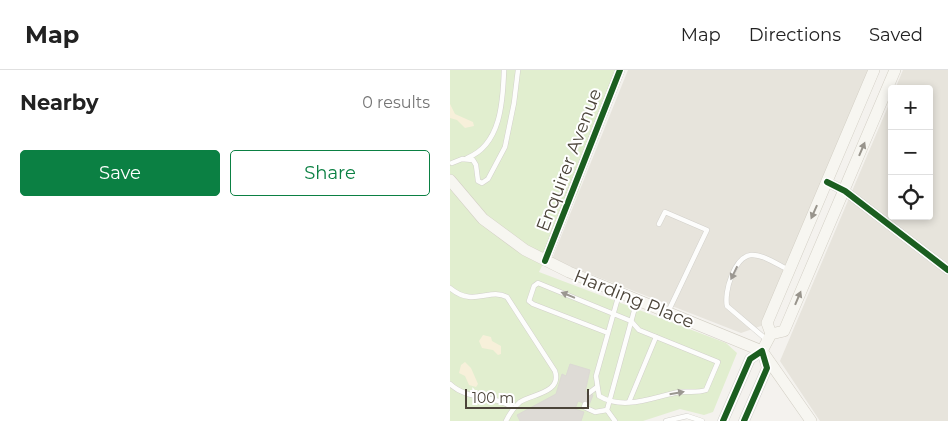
<!DOCTYPE html>
<meta charset="utf-8">
<style>
body{margin:0;font-family:Montserrat,sans-serif;background:#f6f6f6;color:#222}
.controls{position:absolute;right:15px;top:15px;display:grid;overflow:hidden;border-radius:5px;box-shadow:0 2px 8px #0003}
.controls button{width:45px;height:45px;display:grid;place-items:center;padding:0;border:0;border-bottom:1px solid #e0e0e0;background:#fff;color:#222;font:25px sans-serif}
.scale{position:absolute;left:15px;bottom:12px;width:124px;box-sizing:border-box;padding-left:5px;border:2px solid #4b4439;border-top:0;font-size:14px;line-height:18px;white-space:nowrap;color:#4b4439;-webkit-text-stroke:4px #fff;paint-order:stroke}
.list{margin:0;padding:0;list-style:none}
h2{display:flex;justify-content:space-between;align-items:center;height:65px;margin:0;padding:0 20px;font-size:21px}
h2 small{font-size:16px;font-weight:400;color:#767676}
.actions{display:flex;gap:10px;padding:15px 20px}
.actions a{flex:1;padding:11px 0;border:1px solid #0b8043;border-radius:5px;text-align:center;font-size:18px;color:#0b8043}
.actions .main{background:#0b8043;color:#fff}
.icon{flex:none;width:28px;height:28px;fill:none;stroke:currentColor;stroke-width:2;stroke-linecap:round;stroke-linejoin:round}
.map{position:relative;flex:none;width:498px;height:351px;overflow:hidden}
header{display:flex;align-items:center;gap:30px;box-sizing:border-box;height:70px;padding:0 25px;background:#fff;border-bottom:1px solid #e0e0e0}
header strong{font-size:24px}
nav{display:flex;gap:28px;margin-inline-start:auto;font-size:18px}
main{display:flex}
aside{flex:1;background:#fff}
.map>svg:first-child{display:block}
.residential{fill:#e7e4dc}
.green{fill:#e1eecf}
.sand{fill:#f7f0da}
.building{fill:#dedbd6;stroke:#dcd9d4}
.lines{fill:none;stroke-linecap:round;stroke-linejoin:round}
.service-casing{stroke:#d2d0cb;stroke-width:5.5}
.minor-casing{stroke:#d2d0cb;stroke-width:10}
.tertiary-casing{stroke:#d2d0cb;stroke-width:11}
.secondary-casing{stroke:#d3cfc5;stroke-width:12}
.service{stroke:#fdfdfc;stroke-width:4.5}
.minor{stroke:#fdfdfc;stroke-width:9}
.tertiary{stroke:#fdfdfc;stroke-width:10}
.secondary{stroke:#f7f6f1;stroke-width:11}
.cycleway-casing{stroke:#fff;stroke-width:9}
.cycleway{stroke:#1b5e20;stroke-width:6}
.oneway{fill:#98948c}
.oneway2{fill:#9b9791}
.labels{text-anchor:middle;dominant-baseline:central;stroke-width:4;stroke-linejoin:round;paint-order:stroke}
.street-label{font-size:18px;fill:#4b4439;stroke:#fff}
</style>
<header>
<strong>Map</strong>
<nav><a>Map</a><a>Directions</a><a>Saved</a></nav>
</header>
<main>
<aside>
<h2>Nearby<small>0 results</small></h2>
<ul class="list">
</ul>
<div class="actions"><a class="main">Save</a><a>Share</a></div>
</aside>
<div class="map">
<svg width="498" height="351" viewBox="0 0 498 351">
<rect width="100%" height="100%" fill="#f4f2ee"/>
<g class="residential">
<polygon points="178,0 419,0 311,256 291,263 102,189"/>
<polygon points="453,0 498,0 498,351 370,351 330,291 442,27 442,146 479,146 479,19 445,19"/>
</g>
<polygon class="green" points="0,0 168,0 128,123 89,202 276,273 287,283 263,342 254,345 230,339 193,351 0,351"/>
<g class="sand">
<polygon points="0,34 5,44 23,52 24,56 15,58 7,50 0,48"/>
<polygon points="33,265 41,267 42,271 51,276 51,284 48,285 43,280 32,278 29,271"/>
<polygon points="15,292 21,298 28,314 26,317 19,315 15,306 9,303 11,295"/>
</g>
<polygon class="building" points="120,294 140,300 135,322 143,325 139,335 128,331 125,339 134,342 131,351 70,351 67,345 106,324 112,304 116,306"/>
<g class="lines">
<g class="service-casing">
<g id="service">
<path d="M17,88C51,75 53,31 54,0"/>
<polyline points="2,93 12,89 23,90 26,95 28,111 32,113 38,109 55,77 64,33 68,0"/>
<polyline points="209,154 215,142 257,160 218,242"/>
<path d="M0,218C24,238 39,217 57,227L105,301C112,323 82,324 70,332C64,337 60,343 56,351"/>
<path d="M158,263L83,234L79,231L84,216L88,213L181,251L189,260L268,292L256,320C248,323 238,321 229,322C203,327 174,341 149,326L146,306L169,224"/>
<path d="M317,270L277,236C274,222 284,187 301,185C313,184 328,195 339,200"/>
<path d="M0,314C18,331 44,324 63,338"/>
<polyline points="139,323 147,317"/>
<polyline points="179,332 206,267"/>
<polyline points="135,334 134,337 145,342 157,340"/>
<polyline points="165,351 157,340 187,230"/>
<polyline points="216,351 237,346 252,351"/>
</g>
</g>
<g class="minor-casing">
<g id="minor">
<polyline points="377,112 395,121 498,200"/>
<polyline points="95,191 170,0"/>
</g>
</g>
<g class="tertiary-casing">
<polyline id="tertiary" points="273,351 300,289 312,281 317,298 294,351"/>
</g>
<g class="secondary-casing">
<g id="secondary">
<polyline points="0,110 33,149 75,180 119,202 312,281 361,351"/>
<polyline points="321,264 317,253 424,0"/>
<polyline points="312,281 321,264 334,261 445,0"/>
</g>
</g>
<use href="#service" class="service"/>
<use href="#minor" class="minor"/>
<use href="#tertiary" class="tertiary"/>
<use href="#secondary" class="secondary"/>
<g class="cycleway-casing">
<g id="cycleway">
<polyline points="377,112 395,121 498,200"/>
<polyline points="95,191 170,0"/>
<polyline points="273,351 300,289 312,281 317,298 294,351"/>
</g>
</g>
<use href="#cycleway" class="cycleway"/>
</g>
<defs><path id="oneway-solid" d="M-6-.8H1V-3.2L6.5 0L1 3.2V.8H-6Z" transform="scale(1.25)"/></defs>
<g class="oneway">
<use href="#oneway-solid" transform="translate(412 79) rotate(-67)"/>
<use href="#oneway-solid" transform="translate(364 142) rotate(114)"/>
<use href="#oneway-solid" transform="translate(348 228) rotate(-67)"/>
</g>
<g class="oneway2">
<use href="#oneway-solid" transform="translate(284 203) rotate(116)"/>
<use href="#oneway-solid" transform="translate(118 225) rotate(-158)"/>
<use href="#oneway-solid" transform="translate(227 323) rotate(-10)"/>
</g>
<g class="labels">
<g class="street-label">
<text transform="translate(119 90) rotate(-69)">Enquirer Avenue</text>
<text transform="translate(184 229) rotate(22)">Harding Place</text>
</g>
</g>
</svg>
<div class="controls">
<button>+</button>
<button>−</button>
<button><svg class="icon" aria-label="locate" viewBox="0 0 24 24"><circle cx="12" cy="12" r="6"/><path d="M12 2v4M12 18v4M2 12h4M18 12h4"/></svg></button>
</div>
<div class="scale">100 m</div>
</div>
</main>
